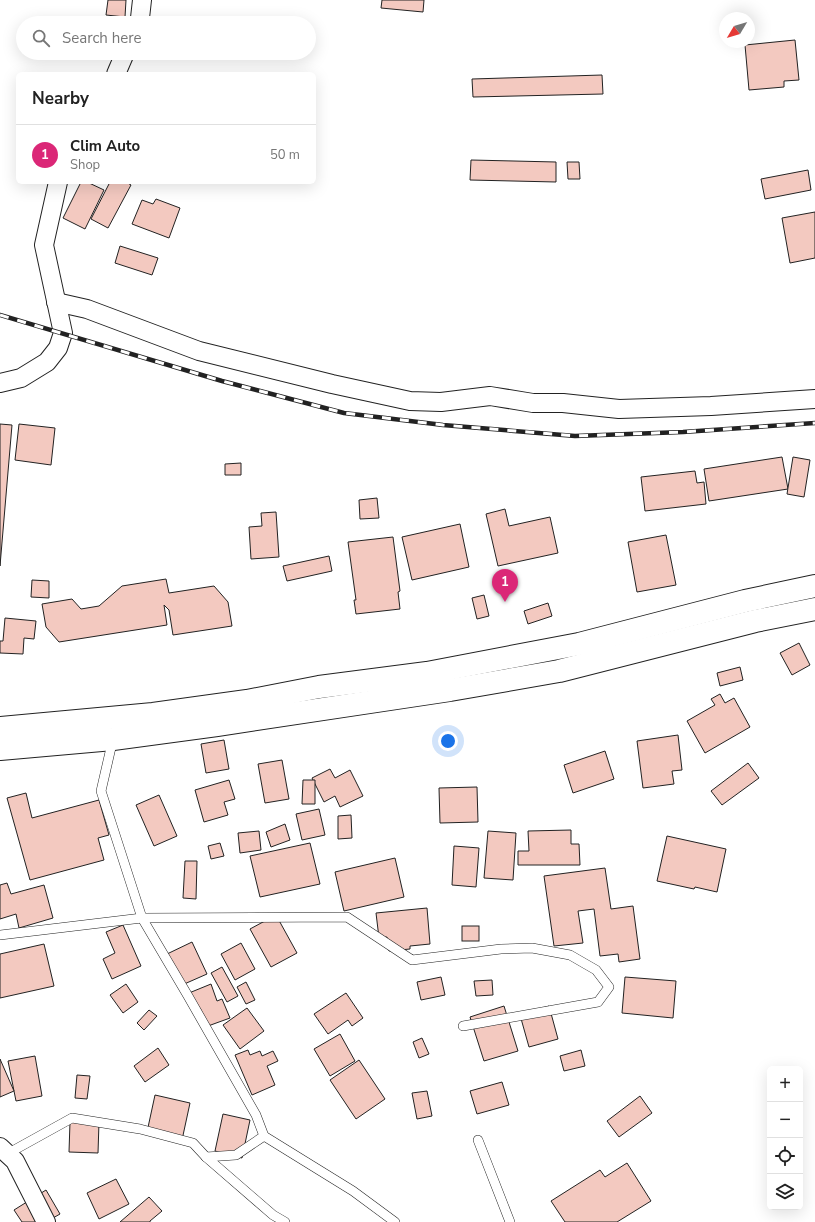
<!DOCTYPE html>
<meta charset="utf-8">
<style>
body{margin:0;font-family:"Nunito Sans",sans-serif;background:#f6f6f6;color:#222}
.controls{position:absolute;right:12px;bottom:12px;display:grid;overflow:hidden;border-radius:6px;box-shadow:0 4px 16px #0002}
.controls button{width:36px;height:36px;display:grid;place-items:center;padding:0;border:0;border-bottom:1px solid #e0e0e0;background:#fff;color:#222;font:20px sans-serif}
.compass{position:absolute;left:719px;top:12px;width:36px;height:36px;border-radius:50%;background:#fff;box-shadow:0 4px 16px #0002;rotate:232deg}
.you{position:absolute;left:448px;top:741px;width:14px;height:14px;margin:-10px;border:3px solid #fff;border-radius:50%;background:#1a73e8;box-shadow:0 0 0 6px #1a73e833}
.badge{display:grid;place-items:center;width:26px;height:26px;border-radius:50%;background:#db2777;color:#fff;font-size:13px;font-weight:700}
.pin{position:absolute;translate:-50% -33px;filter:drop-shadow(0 1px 2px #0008)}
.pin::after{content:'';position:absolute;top:21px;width:14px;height:12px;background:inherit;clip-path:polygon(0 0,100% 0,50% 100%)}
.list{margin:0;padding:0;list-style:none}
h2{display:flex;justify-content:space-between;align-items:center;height:52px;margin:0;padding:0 16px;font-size:17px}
h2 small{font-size:13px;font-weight:400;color:#767676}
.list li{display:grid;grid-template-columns:26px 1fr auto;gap:12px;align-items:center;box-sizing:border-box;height:60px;padding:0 16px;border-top:1px solid #e0e0e0}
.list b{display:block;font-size:15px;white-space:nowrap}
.list p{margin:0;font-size:13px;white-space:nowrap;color:#767676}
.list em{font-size:13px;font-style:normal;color:#767676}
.icon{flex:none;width:22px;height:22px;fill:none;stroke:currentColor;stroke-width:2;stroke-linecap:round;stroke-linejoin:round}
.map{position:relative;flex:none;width:815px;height:1222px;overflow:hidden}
.search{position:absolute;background:#fff;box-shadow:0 4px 16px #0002;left:16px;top:16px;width:300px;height:44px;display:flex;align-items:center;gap:10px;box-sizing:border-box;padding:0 14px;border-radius:22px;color:#767676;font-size:15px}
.panel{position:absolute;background:#fff;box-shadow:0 4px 16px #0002;left:16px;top:72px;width:300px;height:112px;border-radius:6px}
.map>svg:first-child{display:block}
.building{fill:#f3c9c0;stroke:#222}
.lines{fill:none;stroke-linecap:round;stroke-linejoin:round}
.service-casing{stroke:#222;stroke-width:10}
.minor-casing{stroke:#222;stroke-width:20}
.primary-casing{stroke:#222;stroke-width:24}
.service{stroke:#fff;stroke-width:9}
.minor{stroke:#fff;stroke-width:18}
.primary{stroke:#fff;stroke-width:22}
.rail-casing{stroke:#222;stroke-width:4.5}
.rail{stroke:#fff;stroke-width:3;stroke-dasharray:9;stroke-linecap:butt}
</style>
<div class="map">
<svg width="815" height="1222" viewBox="0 0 815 1222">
<rect width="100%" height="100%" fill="#fff"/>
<g class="building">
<polygon points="108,0 126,0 125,17 106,15"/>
<polygon points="382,0 424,0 423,12 381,8"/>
<polygon points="795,40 799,80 784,81 784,87 749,90 745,45"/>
<polygon points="602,75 603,94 473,97 472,79"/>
<polygon points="471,160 556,162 556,182 470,180"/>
<polygon points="567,162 579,162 580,179 568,179"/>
<polygon points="808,170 811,190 765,199 761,179"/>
<polygon points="81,182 87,182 104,190 85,229 63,218"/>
<polygon points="110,182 126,182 131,185 108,228 91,219"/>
<polygon points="156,199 180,208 169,238 132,224 142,200 153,204"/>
<polygon points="815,212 815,258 790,263 782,218"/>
<polygon points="120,246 158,258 152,275 115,263"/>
<polygon points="0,424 12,425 0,566"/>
<polygon points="19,424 55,428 51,465 15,460"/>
<polygon points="782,457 788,489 709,501 704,469"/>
<polygon points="793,457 810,460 804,497 787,494"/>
<polygon points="241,463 241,475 225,475 225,464"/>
<polygon points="695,471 697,483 704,482 706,504 645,511 641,477"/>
<polygon points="377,498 379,518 360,519 359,500"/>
<polygon points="505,509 509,526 550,517 558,553 498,566 486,514"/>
<polygon points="276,512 279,557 251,559 249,527 262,526 261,513"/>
<polygon points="460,524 469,567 412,580 402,537"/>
<polygon points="666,535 676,585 637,592 628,542"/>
<polygon points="393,537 400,591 398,592 400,609 356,614 354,600 356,600 348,542"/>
<polygon points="329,556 332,571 287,581 283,566"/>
<polygon points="166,579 169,593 214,586 228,602 232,626 173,635 169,610 164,605 167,625 59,642 46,627 42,604 72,599 81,609 99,606 122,586"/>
<polygon points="32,580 49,581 49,598 31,597"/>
<polygon points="484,595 489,616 477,619 472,598"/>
<polygon points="548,603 552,616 528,624 524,611"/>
<polygon points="5,618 36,621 34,639 24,638 23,654 0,653 0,641 3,641"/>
<polygon points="799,643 810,665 792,675 780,653"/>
<polygon points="740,667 743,680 720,686 717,673"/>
<polygon points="720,694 725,703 734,698 750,727 705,753 687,721 715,705 711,699"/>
<polygon points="678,735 682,770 672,771 674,784 643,788 637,741"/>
<polygon points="224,740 229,769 206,773 201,744"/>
<polygon points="605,751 614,779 573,793 564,765"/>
<polygon points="282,760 289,799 265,803 258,764"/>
<polygon points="748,763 759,778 722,805 711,791"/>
<polygon points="330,769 335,778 350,770 363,796 340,807 335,796 324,802 312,778"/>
<polygon points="229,780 235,799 224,802 228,815 204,822 195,790"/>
<polygon points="303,780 315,780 315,804 302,804"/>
<polygon points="477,787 478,822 440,823 439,788"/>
<polygon points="26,793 32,818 99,800 109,835 98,838 104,860 30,880 7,798"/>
<polygon points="159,795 177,836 154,846 136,805"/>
<polygon points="319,809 325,835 302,840 296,814"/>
<polygon points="351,815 352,838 338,839 338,816"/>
<polygon points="285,824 290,840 271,847 266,832"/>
<polygon points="571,830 571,844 579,844 580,865 518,865 518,851 529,851 528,831"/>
<polygon points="259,831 261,850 240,853 238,833"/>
<polygon points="488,831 516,833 513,880 484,878"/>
<polygon points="667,836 726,849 717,892 695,887 694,889 657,881"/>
<polygon points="220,843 224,856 211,859 208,846"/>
<polygon points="310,843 320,884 260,897 250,856"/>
<polygon points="454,846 479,848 476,887 452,885"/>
<polygon points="395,858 404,897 344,911 335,872"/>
<polygon points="185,861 197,861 196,899 183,898"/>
<polygon points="605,868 611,909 633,906 640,959 619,962 618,954 600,956 594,909 578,911 583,943 554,946 544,876"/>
<polygon points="7,883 11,894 44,885 53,918 19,928 16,914 0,919 0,885"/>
<polygon points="427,908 430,944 410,946 410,949 389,951 387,937 379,938 376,913"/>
<polygon points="276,915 297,953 271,967 250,929"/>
<polygon points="123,925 141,966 112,979 103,959 115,953 106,932"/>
<rect x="462" y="926" width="17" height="15"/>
<polygon points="192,942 207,974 182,985 167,954"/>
<polygon points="241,943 255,969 235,980 221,954"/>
<polygon points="44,944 54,986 0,998 0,954"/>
<polygon points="222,967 238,996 227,1002 211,973"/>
<polygon points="441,977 445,995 421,1000 417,982"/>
<polygon points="625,977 676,981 673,1018 622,1013"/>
<polygon points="492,980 493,995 476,996 474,981"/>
<polygon points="246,982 255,1000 246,1004 237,987"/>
<polygon points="126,984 138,1002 123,1013 110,995"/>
<polygon points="211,984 217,1001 222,999 230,1018 208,1026 200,1008 196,1010 189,993"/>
<polygon points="346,993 363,1018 352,1026 348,1020 328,1034 314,1014"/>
<polygon points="504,1006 518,1051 484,1061 470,1017"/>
<polygon points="549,1006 558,1039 529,1047 520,1015"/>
<polygon points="247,1008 264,1031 240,1049 223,1025"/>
<polygon points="149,1010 157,1016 144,1030 137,1023"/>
<polygon points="340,1034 355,1061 330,1076 314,1049"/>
<polygon points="422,1038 429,1054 419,1058 413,1042"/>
<polygon points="158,1048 169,1065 145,1082 134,1066"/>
<polygon points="248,1050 250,1055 260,1051 262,1056 273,1051 278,1061 267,1066 275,1085 252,1095 235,1055"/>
<polygon points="581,1050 585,1066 564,1071 560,1056"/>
<polygon points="35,1056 42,1096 16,1101 8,1061"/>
<polygon points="0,1059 14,1091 0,1097"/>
<polygon points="359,1060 385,1099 356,1119 330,1080"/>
<polygon points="77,1075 90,1076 87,1099 75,1098"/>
<polygon points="502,1082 509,1105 477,1114 470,1091"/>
<polygon points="427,1091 432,1116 417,1119 412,1093"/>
<polygon points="155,1095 190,1103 182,1140 147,1132"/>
<polygon points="640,1096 652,1113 619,1137 607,1121"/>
<polygon points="223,1114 250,1120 242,1158 215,1151"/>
<polygon points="70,1122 99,1122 98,1153 69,1152"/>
<polygon points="627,1163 651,1201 617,1222 565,1222 551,1201 600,1170 605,1177"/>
<polygon points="116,1179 129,1204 99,1219 87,1193"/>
<polygon points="46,1190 60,1214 46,1222 22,1222 14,1210"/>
<polygon points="149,1197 162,1211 150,1221 150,1222 120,1222"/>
</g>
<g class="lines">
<g class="service-casing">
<g id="service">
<polyline points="113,739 101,791 142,918 188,996 256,1115 264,1136 236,1155 206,1157"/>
<polyline points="0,935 142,918 347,917 412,960 501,949 532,948 570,955 596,970 609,987 598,1002 463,1026"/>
<polyline points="264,1136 353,1191 395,1222"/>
<polyline points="478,1140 510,1222"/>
<polyline points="7,1154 72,1118 140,1129 193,1143 206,1157 273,1215 285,1222"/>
</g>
</g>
<g class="minor-casing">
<g id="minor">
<polyline points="138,23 140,18 142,0"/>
<polyline points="116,74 125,53"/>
<polyline points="56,302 87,309 199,351 332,384 410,401 441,402 490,396 533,403 563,403 619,409 711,406 815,399"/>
<polyline points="0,383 21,378 47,362 58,348 63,333 44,245 58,182"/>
<polyline points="0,1147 15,1161 46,1222"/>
</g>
</g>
<g class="primary-casing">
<g id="primary">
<polyline points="0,728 153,714 247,701 319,687 427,673 579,644 745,601 815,586"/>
<polyline points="0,749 113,739 217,725 450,690 559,671 755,621 815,609"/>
</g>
</g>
<use href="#service" class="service"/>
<use href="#minor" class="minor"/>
<use href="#primary" class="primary"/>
<g class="rail-casing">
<polyline id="rail" points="0,315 222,381 344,413 443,425 575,436 683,432 815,423"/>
</g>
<use href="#rail" class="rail"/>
</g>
</svg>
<div class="controls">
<button>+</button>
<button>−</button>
<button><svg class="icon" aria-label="locate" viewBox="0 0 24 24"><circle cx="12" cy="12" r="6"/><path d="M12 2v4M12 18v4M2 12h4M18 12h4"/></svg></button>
<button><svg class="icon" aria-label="layers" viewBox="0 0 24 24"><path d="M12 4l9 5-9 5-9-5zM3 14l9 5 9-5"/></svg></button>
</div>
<svg class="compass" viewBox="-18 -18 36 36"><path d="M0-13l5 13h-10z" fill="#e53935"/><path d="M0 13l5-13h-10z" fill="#767676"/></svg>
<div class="you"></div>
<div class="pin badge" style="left:505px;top:602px">1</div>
<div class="search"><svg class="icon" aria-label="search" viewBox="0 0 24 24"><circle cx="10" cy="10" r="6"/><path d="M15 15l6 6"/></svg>Search here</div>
<section class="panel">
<h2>Nearby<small></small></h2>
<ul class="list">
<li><span class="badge">1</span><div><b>Clim Auto</b><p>Shop</p></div><em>50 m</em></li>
</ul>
</section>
</div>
